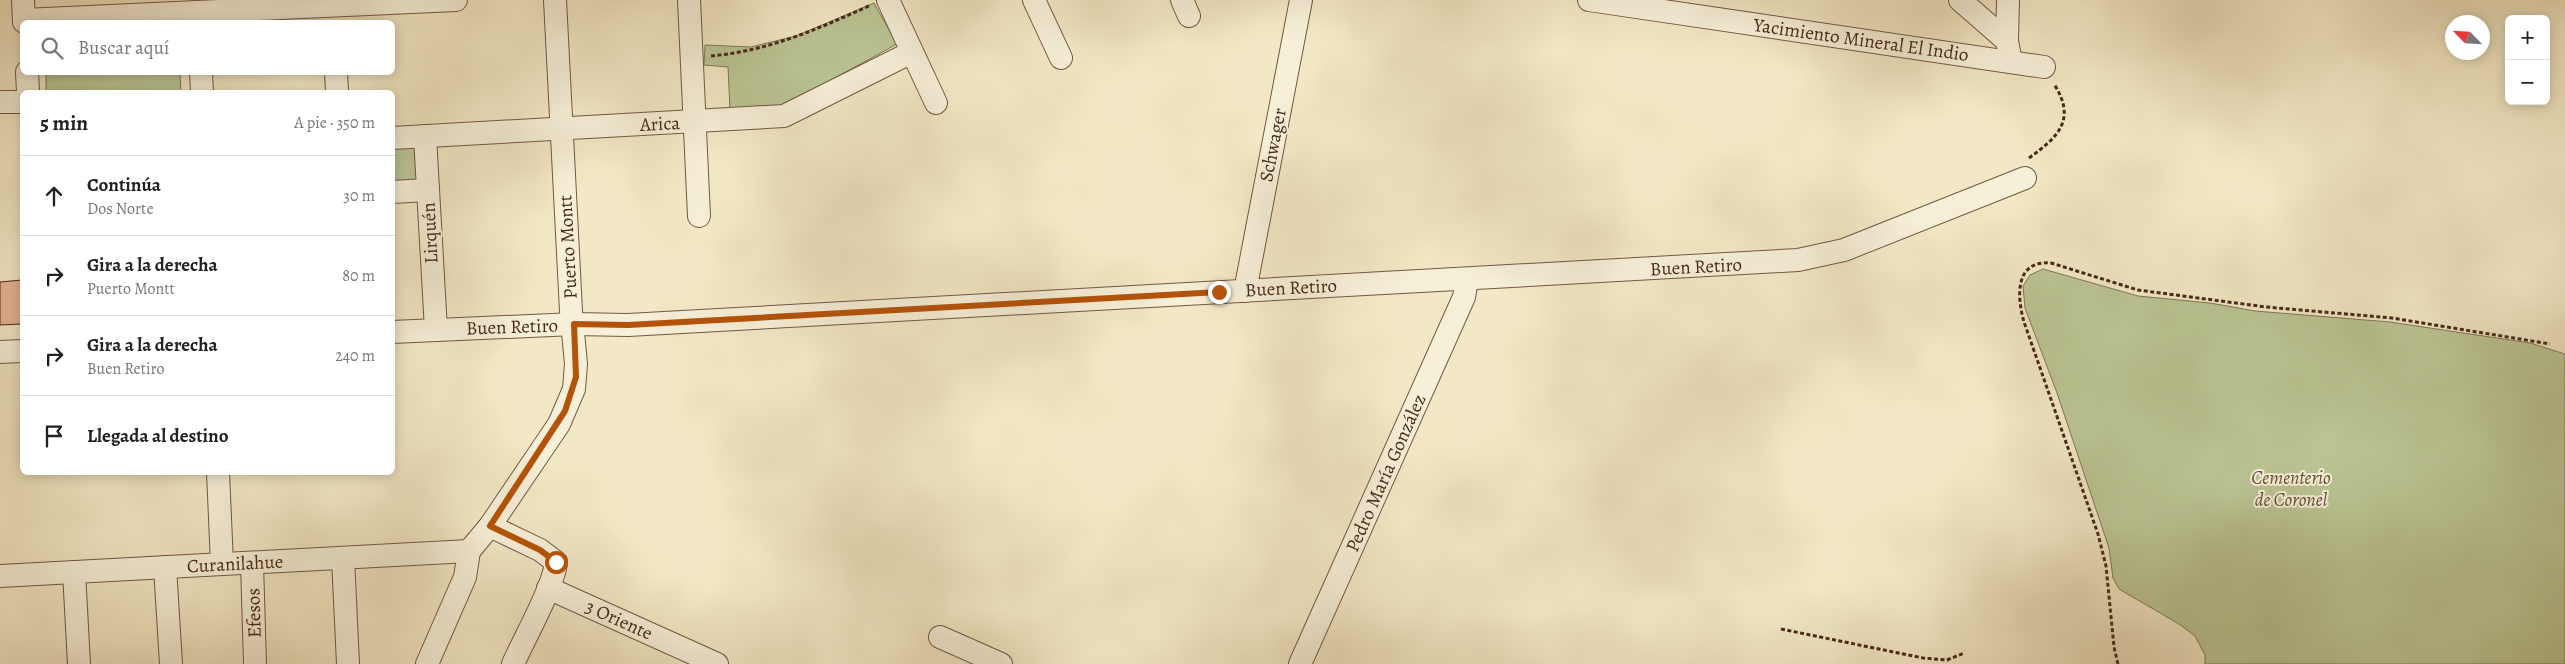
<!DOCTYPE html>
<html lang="es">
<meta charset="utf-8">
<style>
body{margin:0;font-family:Alegreya,serif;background:#f2f2f2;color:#222}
.controls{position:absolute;right:15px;top:15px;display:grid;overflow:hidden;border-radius:8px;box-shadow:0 2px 12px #0003}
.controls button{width:45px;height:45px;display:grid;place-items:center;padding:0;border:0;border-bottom:1px solid #e0e0e0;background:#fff;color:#222;font:25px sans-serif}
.compass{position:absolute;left:2445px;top:15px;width:45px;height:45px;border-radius:50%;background:#fff;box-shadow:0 2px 12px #0003;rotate:295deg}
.stop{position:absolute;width:15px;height:15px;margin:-11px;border:4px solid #b45309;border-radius:50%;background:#fff}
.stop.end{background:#b45309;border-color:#fff;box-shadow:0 1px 5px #0008}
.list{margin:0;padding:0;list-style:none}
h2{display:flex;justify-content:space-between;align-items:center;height:65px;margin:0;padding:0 20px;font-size:21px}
h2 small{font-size:16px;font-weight:400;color:#767676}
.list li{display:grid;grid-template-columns:32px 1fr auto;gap:15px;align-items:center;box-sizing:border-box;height:80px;padding:0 20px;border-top:1px solid #e0e0e0}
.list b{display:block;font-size:19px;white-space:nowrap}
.list p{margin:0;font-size:16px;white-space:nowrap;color:#767676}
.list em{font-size:16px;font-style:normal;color:#767676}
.icon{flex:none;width:28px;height:28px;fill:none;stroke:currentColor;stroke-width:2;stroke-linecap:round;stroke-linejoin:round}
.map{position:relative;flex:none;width:2565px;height:664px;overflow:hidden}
.search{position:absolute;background:#fff;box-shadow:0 2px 12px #0003;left:20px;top:20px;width:375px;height:55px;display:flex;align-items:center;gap:12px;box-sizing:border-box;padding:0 18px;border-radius:8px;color:#767676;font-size:19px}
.panel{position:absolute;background:#fff;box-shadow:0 2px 12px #0003;left:20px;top:90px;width:375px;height:385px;border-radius:8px}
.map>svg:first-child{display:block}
.green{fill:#bbc594;stroke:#817656}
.building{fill:#e4b395;stroke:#472819}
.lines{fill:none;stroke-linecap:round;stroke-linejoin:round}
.minor-casing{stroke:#725844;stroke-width:24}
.path{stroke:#472819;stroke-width:3;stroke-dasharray:4 2.5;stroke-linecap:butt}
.minor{stroke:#f7f0d9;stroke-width:22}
.route{stroke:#b45309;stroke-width:6}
.labels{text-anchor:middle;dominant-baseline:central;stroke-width:4;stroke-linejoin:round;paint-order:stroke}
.street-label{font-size:19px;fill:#472819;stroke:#f7f0d9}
.park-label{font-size:19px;font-style:italic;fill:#644f38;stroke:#f7f0d9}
</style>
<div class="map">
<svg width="2565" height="664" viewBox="0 0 2565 664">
<rect width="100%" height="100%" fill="#f3e8c5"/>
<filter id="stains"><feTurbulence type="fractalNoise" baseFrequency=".004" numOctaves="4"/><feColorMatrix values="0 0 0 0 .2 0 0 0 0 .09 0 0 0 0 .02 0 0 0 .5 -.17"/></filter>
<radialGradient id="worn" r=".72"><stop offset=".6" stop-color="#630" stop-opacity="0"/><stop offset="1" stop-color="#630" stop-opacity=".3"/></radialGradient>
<g class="green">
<polygon points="874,3 897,44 778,109 730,110 728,67 704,65 705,45 751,47 796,36"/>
<polygon points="46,73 180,73 181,92 46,92"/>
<polygon points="415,141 422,181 393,187 392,142"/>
<polygon points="2043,269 2138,296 2210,303 2255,311 2390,322 2530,343 2565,354 2565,664 2205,664 2205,655 2195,636 2179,624 2119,589 2113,578 2109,548 2057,393 2025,308 2023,286 2030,275"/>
</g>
<polygon class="building" points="22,280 22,324 0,325 0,282"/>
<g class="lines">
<g class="minor-casing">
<g id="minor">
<polyline points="23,0 24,22"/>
<polyline points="689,0 699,216"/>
<polyline points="888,0 936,103"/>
<polyline points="1034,0 1061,58"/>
<polyline points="1182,0 1189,16"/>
<polyline points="1589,0 2044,67"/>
<polyline points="1960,0 2007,41 2011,62"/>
<polyline points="24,20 456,0"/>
<polyline points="2007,41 2008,0"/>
<polyline points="27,72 28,92"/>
<polyline points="201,72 202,92"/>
<polyline points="336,72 337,92"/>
<polyline points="0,102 22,102"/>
<polyline points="425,136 436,330"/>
<polyline points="392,138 784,116 912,52"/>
<polyline points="392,192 428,190"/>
<polyline points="1245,291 1301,0"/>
<polyline points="392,332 574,324 628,325 1798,260 1844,250 2025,178"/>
<polyline points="0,352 22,351"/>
<polyline points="218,472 222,564"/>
<path d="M490,526L540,550L556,562C554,586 524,639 513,664"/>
<polyline points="469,551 490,526 559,424 574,389 576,364 571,311 555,0"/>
<polyline points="343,558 348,664"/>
<polyline points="252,563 255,664"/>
<polyline points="165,567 171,664"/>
<polyline points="74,572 79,664"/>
<polyline points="0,576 469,551"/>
<polyline points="548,588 717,664"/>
<polyline points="940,637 1001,664"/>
<polyline points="427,664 465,577 469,551"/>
<polyline points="1300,664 1464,297 1467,280"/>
</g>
</g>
<g class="path">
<path d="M711,56C768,51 818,29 871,5"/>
<path d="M2029,158C2058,137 2077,120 2054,84"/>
<polyline points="1781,629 1923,658 1947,660 1964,653"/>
<path d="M2118,664L2114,647L2106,566L2098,534L2024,322C2017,297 2014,260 2051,263L2138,290L2266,307L2392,318L2550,344"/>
</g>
<use href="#minor" class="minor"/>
</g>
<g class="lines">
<polyline class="route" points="556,562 540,550 490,526 565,411 576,377 574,324 628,325 1219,292"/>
</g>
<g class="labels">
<g class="street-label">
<text transform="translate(1861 40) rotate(8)">Yacimiento Mineral El Indio</text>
<text transform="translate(660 124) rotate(-3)">Arica</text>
<text transform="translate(1273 145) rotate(-79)">Schwager</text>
<text transform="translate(430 233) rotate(-93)">Lirquén</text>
<text transform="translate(568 247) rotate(-93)">Puerto Montt</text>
<text transform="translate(1696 267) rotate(-3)">Buen Retiro</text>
<text transform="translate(1291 288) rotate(-3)">Buen Retiro</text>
<text transform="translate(512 327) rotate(-2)">Buen Retiro</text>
<text transform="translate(1386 473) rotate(-66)">Pedro María González</text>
<text transform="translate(235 564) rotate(-3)">Curanilahue</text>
<text transform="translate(254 613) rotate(-92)">Efesos</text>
<text transform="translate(619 620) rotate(24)">3 Oriente</text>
</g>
<g class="park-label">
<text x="2291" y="478">Cementerio<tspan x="2291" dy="22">de Coronel</tspan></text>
</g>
</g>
<rect width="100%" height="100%" filter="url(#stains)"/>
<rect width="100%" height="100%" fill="url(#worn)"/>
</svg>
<div class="controls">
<button>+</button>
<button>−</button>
</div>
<svg class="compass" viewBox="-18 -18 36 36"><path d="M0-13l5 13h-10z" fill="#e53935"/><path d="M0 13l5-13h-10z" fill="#767676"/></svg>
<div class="stop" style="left:556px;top:562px"></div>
<div class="stop end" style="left:1219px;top:292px"></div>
<div class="search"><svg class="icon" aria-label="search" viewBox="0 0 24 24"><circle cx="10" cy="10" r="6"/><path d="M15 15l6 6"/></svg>Buscar aquí</div>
<section class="panel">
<h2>5 min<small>A pie · 350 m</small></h2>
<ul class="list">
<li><svg class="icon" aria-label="ahead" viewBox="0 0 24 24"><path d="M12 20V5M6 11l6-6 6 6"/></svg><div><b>Continúa</b><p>Dos Norte</p></div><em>30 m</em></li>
<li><svg class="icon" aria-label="right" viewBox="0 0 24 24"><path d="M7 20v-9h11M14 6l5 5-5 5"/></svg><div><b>Gira a la derecha</b><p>Puerto Montt</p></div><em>80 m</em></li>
<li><svg class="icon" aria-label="right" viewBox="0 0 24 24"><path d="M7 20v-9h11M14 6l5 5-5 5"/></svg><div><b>Gira a la derecha</b><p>Buen Retiro</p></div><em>240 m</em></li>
<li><svg class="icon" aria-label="arrive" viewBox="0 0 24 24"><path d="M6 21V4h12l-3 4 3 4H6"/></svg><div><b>Llegada al destino</b></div></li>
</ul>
</section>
</div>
